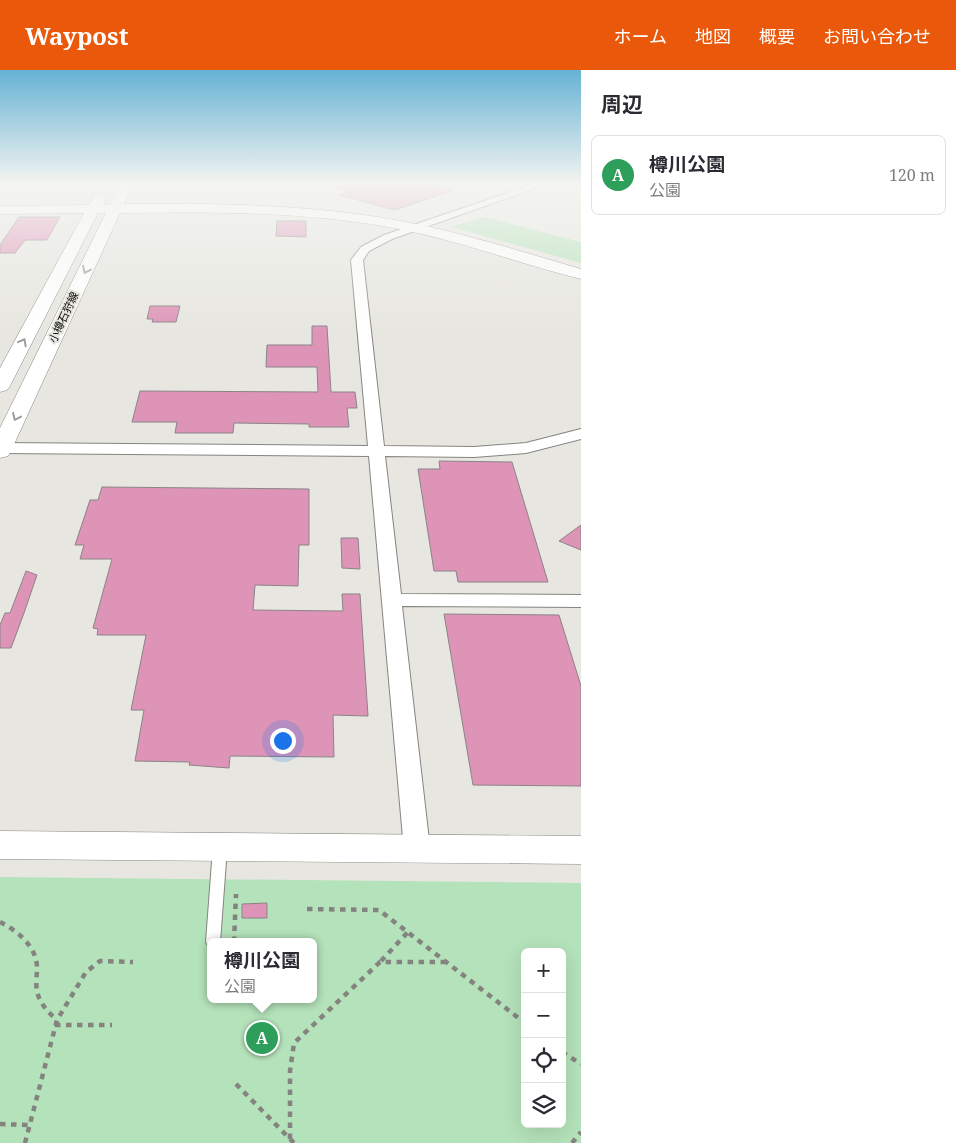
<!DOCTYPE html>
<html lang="ja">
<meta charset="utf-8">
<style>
body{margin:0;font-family:"Noto Serif","Noto Sans JP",serif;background:#f2f2f3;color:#2b2b33}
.controls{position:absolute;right:15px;bottom:15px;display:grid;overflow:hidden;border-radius:8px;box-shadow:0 5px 20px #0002}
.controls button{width:45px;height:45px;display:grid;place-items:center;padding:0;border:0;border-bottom:1px solid #e1e1e2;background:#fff;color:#2b2b33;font:25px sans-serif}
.you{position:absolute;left:282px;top:670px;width:18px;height:18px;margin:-12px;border:4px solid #fff;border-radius:50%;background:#1a73e8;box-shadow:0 0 0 8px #1a73e833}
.badge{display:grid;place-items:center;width:32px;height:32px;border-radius:50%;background:#ea580c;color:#fff;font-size:16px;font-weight:700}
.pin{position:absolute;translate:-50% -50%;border:2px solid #fff;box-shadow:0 1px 5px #0006}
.popup{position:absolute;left:207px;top:868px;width:110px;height:65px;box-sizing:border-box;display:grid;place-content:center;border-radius:8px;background:#fff;filter:drop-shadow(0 1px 4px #0005);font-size:16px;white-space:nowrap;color:#7c7c81}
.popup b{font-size:19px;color:#2b2b33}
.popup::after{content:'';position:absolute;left:50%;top:100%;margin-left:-10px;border:10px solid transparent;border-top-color:#fff}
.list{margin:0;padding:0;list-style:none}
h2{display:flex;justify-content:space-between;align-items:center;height:65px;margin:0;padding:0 20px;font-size:21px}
h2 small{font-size:16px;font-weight:400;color:#7c7c81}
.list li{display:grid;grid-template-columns:32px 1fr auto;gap:15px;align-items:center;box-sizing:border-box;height:80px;margin:0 10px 10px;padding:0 10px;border:1px solid #e1e1e2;border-radius:8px}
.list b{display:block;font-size:19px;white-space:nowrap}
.list p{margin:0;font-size:16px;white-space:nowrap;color:#7c7c81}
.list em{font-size:16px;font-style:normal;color:#7c7c81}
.icon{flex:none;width:28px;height:28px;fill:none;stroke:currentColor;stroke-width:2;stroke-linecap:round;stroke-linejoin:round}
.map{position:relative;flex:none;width:581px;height:1073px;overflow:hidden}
header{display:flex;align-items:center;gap:30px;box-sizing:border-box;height:70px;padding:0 25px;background:#ea580c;color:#fff}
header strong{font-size:24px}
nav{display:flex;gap:28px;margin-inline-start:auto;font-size:18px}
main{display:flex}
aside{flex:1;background:#fff}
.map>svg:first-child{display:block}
.green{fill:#b4e2ba;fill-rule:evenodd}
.building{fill:#de94b7;stroke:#8a8487}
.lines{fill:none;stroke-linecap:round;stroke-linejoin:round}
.lane-casing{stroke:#85847f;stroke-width:2}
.street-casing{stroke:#85847f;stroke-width:2}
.secondary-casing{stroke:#85847f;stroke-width:1}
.path{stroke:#84837f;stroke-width:4.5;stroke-dasharray:5.5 5.5;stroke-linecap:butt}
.lane{fill:#fff;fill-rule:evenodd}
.street{fill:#fff;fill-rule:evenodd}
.secondary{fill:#fff;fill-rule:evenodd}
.oneway{stroke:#9e9d9d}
.labels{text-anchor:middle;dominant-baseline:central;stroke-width:4;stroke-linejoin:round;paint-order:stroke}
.far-street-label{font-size:11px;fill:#0c0b09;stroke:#e7e6e0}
</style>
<header>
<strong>Waypost</strong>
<nav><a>ホーム</a><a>地図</a><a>概要</a><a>お問い合わせ</a></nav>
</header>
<main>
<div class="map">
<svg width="581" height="1073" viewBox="0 0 581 1073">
<rect width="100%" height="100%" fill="#e7e6e0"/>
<g class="green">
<polygon points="484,147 581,172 581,193 451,157"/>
<path d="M0,807L581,813V1073H0ZM211,872H313V929H211ZM525,882H562V1054H525Z"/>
</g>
<g class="building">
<polygon points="334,113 423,113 454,120 395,140 339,125 351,122 334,117"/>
<polygon points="19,147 60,147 47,170 25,170 15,183 0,183 0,175"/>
<polygon points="277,151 306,151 306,167 276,166"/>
<polygon points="150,236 180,236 176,252 152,252 153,249 147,249"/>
<polygon points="312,256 327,256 331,322 355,322 357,338 347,338 349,357 309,357 309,354 234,353 233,363 175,363 177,352 132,352 140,321 318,322 317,297 266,297 267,275 312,275"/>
<polygon points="439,391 512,392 548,512 458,512 456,501 434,501 418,399 440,399"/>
<polygon points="102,417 309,419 309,475 299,475 298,516 255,515 253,540 343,541 342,524 360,524 368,646 333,645 334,687 230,686 229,698 189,695 190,692 135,691 144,640 131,640 146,565 97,565 98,559 93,558 112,489 80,489 84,475 75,475 90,430 98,430"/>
<polygon points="581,455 581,480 559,471"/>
<polygon points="341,468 358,468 360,499 342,498"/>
<polygon points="26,501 37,505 24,543 11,578 0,578 0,555 5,543 10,543"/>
<polygon points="444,544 559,545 581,616 581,716 473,715"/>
<polygon points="267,833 267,848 242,848 242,834"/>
</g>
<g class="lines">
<g class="lane-casing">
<polygon id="lane" points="220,773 225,774 227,778 220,872 211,872 211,877 208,876 206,872 213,778 215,774"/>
</g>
<g class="street-casing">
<g id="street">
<polygon points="537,113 550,113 392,169 369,181 363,190 384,376 474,377 526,373 581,359 581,369 526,383 474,387 385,386 401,524 581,525 581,537 402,536 430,779 426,786 417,789 408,786 404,779 369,386 0,383 0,373 368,376 351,190 361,177 384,165"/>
<polygon points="563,113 581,113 581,119 564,115"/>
</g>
</g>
<g class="secondary-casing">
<g id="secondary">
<path d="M121,113H133L124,134C206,133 289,134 371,146C442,156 512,179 581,199V209C520,194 461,171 399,159C307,141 213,142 120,143L11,381L8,386L0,388V358L106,143H98L10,316L7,320L0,322V298L84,143L0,144V136L89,135L95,124L100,123L107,127L103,135H110Z"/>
<polygon points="0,761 581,766 581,794 0,789"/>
</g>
</g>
<g class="path">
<polyline points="307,839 379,840 525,953"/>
<path d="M0,852C18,861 37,877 37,898C37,907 35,917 38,925C42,936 49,943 57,950"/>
<polyline points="234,872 236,824"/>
<polyline points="381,891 408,862"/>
<polyline points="55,955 112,955"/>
<polyline points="562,982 581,994"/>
<polyline points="236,1014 294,1073"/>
<polyline points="0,1054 28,1055"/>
<polyline points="290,1069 290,1001 294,973 380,892 446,892"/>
<polyline points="25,1073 57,950 86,902 100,891 133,892"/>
<polyline points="572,1073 581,1062"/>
</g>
<use href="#lane" class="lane"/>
<use href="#street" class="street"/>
<use href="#secondary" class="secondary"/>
</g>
<defs><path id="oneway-chevron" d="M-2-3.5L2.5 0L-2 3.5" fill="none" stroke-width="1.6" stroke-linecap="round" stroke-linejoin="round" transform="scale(1.25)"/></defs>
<g class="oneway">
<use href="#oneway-chevron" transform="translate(86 200) rotate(115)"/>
<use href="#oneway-chevron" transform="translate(23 272) rotate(-62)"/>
<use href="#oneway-chevron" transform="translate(16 347) rotate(115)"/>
</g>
<linearGradient id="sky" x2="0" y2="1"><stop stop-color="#65b3d4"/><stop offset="0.43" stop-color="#f4f4f1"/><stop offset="1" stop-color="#f4f4f1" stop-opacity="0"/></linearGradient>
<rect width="581" height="263" fill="url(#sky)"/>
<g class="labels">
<g class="far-street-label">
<text transform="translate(63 247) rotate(-65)">小樽石狩線</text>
</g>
</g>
</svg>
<div class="controls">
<button>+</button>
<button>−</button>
<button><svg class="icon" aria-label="locate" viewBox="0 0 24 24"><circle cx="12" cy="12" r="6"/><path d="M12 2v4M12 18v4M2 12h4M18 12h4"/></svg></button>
<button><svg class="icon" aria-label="layers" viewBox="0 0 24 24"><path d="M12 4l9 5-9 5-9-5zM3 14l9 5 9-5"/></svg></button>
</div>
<div class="you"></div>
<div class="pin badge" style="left:262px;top:968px;background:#2e9e5b">A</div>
<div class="popup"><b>樽川公園</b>公園</div>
</div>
<aside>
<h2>周辺<small></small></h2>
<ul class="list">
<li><span class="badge" style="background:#2e9e5b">A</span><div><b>樽川公園</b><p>公園</p></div><em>120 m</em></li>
</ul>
</aside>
</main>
